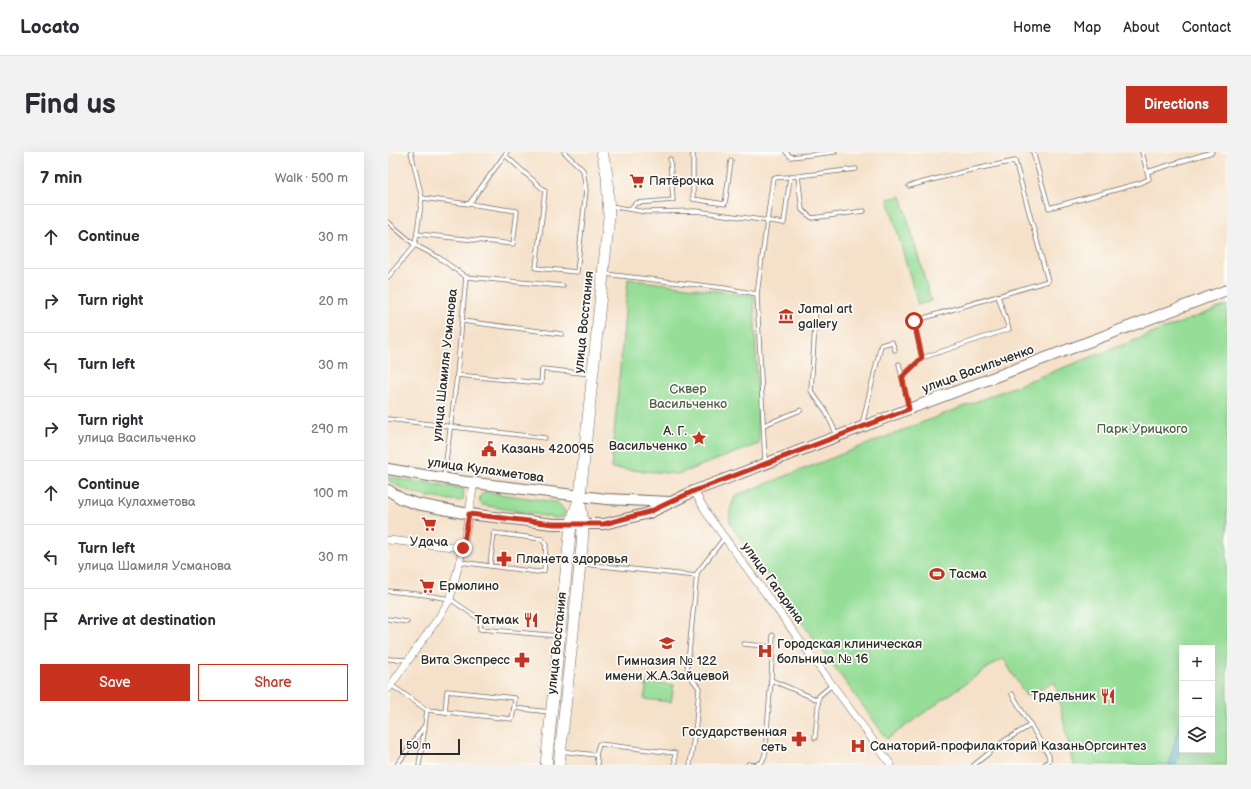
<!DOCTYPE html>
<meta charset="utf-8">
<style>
body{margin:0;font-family:"Balsamiq Sans",sans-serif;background:#f2f2f3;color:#2b2b33}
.controls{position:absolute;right:12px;bottom:12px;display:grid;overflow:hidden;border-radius:0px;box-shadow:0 4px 16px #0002}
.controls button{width:36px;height:36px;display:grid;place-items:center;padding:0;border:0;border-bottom:1px solid #e1e1e2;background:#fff;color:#2b2b33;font:20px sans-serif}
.scale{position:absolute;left:12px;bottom:10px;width:60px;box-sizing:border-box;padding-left:4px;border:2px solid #2b2b2b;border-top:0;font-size:11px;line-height:14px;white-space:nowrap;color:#2b2b2b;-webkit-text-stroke:3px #fdfcf7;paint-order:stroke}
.stop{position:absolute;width:12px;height:12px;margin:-9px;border:3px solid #c8321e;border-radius:50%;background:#fff}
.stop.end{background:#c8321e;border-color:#fff;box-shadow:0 1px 4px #0008}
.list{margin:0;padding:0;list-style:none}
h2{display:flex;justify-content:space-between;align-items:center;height:52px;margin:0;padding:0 16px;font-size:17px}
h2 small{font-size:13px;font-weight:400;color:#7c7c81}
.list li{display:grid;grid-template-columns:26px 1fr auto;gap:12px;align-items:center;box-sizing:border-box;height:64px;padding:0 16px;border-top:1px solid #e1e1e2}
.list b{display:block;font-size:15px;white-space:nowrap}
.list p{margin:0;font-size:13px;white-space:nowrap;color:#7c7c81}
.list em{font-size:13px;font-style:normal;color:#7c7c81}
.actions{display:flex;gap:8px;padding:12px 16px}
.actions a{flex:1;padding:9px 0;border:1px solid #c8321e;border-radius:0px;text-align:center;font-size:14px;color:#c8321e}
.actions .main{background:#c8321e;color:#fff}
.icon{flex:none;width:22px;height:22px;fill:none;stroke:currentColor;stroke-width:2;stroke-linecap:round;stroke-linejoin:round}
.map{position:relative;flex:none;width:839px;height:613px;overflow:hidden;border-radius:0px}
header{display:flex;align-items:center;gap:24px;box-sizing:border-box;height:56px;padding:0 20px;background:#fff;border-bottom:1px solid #e1e1e2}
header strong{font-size:19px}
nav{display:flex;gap:22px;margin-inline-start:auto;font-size:14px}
.intro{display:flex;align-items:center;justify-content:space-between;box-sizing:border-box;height:96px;padding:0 24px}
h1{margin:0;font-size:28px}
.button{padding:10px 18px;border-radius:0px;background:#c8321e;color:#fff;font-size:14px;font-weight:700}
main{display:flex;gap:24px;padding:0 24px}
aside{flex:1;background:#fff;border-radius:0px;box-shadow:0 4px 16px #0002}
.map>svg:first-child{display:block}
.green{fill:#96de98;stroke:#608462;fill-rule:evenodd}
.water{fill:#61bddf;stroke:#467485}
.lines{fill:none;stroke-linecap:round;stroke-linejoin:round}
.lane-casing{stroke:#726b62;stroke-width:5}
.street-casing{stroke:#726b62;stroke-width:8}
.secondary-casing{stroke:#726b62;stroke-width:12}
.primary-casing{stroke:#726b62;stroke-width:12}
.lane{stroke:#fff;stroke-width:3.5}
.street{stroke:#fff;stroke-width:7}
.secondary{stroke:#fff;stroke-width:10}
.primary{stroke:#fff;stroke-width:11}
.route{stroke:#c8321e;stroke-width:5}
.labels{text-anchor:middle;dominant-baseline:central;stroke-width:3.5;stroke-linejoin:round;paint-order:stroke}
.poi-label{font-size:13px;fill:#2b2b2b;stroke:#fdfcf7;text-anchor:start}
.street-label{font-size:13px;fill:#2b2b2b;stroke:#fdfcf7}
.park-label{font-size:13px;fill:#4b614c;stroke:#fdfcf7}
</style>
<header>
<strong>Locato</strong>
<nav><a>Home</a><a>Map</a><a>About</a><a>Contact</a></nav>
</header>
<div class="intro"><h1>Find us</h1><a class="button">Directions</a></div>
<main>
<aside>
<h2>7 min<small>Walk · 500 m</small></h2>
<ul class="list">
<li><svg class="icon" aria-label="ahead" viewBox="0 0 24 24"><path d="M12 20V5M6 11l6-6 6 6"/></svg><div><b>Continue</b></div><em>30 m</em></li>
<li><svg class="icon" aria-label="right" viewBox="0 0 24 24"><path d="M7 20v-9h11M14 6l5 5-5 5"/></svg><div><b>Turn right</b></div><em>20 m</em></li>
<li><svg class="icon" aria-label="left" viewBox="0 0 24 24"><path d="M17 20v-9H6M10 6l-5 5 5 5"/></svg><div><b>Turn left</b></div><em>30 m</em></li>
<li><svg class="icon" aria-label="right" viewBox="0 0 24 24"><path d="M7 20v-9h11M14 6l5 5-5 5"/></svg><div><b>Turn right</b><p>улица Васильченко</p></div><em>290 m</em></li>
<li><svg class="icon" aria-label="ahead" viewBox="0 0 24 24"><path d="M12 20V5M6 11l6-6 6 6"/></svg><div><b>Continue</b><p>улица Кулахметова</p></div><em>100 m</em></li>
<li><svg class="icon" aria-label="left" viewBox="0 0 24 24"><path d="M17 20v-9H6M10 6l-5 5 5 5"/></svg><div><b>Turn left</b><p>улица Шамиля Усманова</p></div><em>30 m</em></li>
<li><svg class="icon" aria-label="arrive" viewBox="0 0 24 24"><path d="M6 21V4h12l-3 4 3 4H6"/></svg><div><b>Arrive at destination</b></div></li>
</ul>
<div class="actions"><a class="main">Save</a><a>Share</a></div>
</aside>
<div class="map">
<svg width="839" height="613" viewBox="0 0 839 613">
<rect width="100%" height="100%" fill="#fdfcf7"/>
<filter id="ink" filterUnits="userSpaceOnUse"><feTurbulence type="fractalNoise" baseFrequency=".025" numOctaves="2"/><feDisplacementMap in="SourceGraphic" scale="8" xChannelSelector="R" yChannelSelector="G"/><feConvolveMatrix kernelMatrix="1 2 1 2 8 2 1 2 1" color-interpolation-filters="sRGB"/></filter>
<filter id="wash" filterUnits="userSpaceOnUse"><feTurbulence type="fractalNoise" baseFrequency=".012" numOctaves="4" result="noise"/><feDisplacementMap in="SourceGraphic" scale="16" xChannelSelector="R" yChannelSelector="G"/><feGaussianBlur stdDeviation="0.9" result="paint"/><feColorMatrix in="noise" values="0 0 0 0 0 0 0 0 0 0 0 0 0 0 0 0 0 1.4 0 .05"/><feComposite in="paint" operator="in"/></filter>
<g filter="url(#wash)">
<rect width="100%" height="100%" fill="#f5e1c9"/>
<g class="green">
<polygon points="513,44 543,149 530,153 500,47"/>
<polygon points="240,127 366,144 371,292 290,322 223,316"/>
<path d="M839,153V613H685L667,530L638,544L615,506L588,524L499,587L342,372V358L347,344L643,228ZM794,496H824V598H794Z"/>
<path d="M0,325L73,336L76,337L75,348L71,349C45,346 22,344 0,328Z"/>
<path d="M96,340L169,350L173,354L177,360L175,365L168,366L94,353C89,349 92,343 96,340Z"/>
<polygon points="259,530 286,533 283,550 256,547"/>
</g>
<polygon class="water" points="794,562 794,589 788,613 781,613"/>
</g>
<g filter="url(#ink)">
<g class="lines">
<g class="lane-casing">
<g id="lane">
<polyline points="23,0 34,46"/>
<polyline points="119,0 81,52 34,46 27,93 50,105 78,125 175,134"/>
<polyline points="305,0 305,47 337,52 343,9"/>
<polyline points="398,0 403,5 447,0"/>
<polyline points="645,0 661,56 752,31 761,27 754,0"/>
<polyline points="117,3 157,39 148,116 189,120 198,38 195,18 176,0"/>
<polyline points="759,20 824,0"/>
<polyline points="410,24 414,58 424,66 476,59"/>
<polyline points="521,34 578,19 627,9 660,129 526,169 534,206 514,225 521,255"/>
<polyline points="222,54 258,60 308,59 396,71 402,25 468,17"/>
<polyline points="242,57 248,51 285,48 282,7"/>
<polyline points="0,70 27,93 0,125"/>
<polyline points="29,82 125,92 129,59 81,52"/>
<polyline points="217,122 336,136 369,142"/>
<polyline points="428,156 423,239 437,258 449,283"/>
<polyline points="74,169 174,182"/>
<polyline points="534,206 621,177 610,144"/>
<polyline points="511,212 514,225"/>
<polyline points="69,223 153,231 154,217 203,222"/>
<polyline points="0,267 157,286"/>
<polyline points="376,273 413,258"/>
<polyline points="474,273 493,193 504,190 507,198"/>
<polyline points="377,310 369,142 385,26 399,25"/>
<polyline points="56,325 69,223 78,125"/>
<polyline points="72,410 149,420 156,419 158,393 154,387 106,381 102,413"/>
<polyline points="195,412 309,424"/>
<polyline points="0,439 38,443 62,447 93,468 92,477 171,484"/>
<polyline points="0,467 19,470"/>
<polyline points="356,492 385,495"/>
<polyline points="0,507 20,508"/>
<polyline points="383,528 430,548"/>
<polyline points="3,533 39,558 124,567 126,556 162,560"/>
<polyline points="624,542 661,604 661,609 656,613"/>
<polyline points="57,560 59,539 127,546 126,556"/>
<polyline points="427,586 431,544 444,533"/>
<polyline points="173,599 208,603"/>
<polyline points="360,612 367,613 374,610 377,603 383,528 385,483"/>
<polyline points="9,613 37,573 39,558"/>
<polyline points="31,613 37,575"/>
<polyline points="210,613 208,603 211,592 287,601 287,613"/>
<polyline points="302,613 308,571 311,536 299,520 309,421 337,385"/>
<polyline points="586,613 616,589 643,573"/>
</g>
</g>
<g class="street-casing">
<g id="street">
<polyline points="306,339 320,363 503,613"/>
<polyline points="0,388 75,396"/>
<polyline points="0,537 51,465 62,447 75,396 86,331"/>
</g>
</g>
<g class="secondary-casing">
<g id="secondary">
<polyline points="0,317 71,329 218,347 282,350"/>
<polyline points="0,338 14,347 29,352 81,362 165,372 216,372 261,361 306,339 521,257 839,138"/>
</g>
</g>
<g class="primary-casing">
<g id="primary">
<polyline points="158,613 183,373 192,344 221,65 219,23 214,0"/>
<polyline points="171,613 194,394 195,372 192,351"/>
</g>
</g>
<use href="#lane" class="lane"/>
<use href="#street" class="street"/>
<use href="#secondary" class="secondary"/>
<use href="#primary" class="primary"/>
</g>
</g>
<g class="lines" filter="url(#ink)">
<polyline class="route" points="75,396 81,362 165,372 216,372 261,360 306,339 521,257 514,225 534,206 526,169"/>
</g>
<defs>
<g id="supermarket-bare" transform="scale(1.2)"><path d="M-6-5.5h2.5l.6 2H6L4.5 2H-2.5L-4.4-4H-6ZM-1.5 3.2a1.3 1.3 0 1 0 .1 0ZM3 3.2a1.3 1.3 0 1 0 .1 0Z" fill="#c8321e" stroke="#fdfcf7" stroke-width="2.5" paint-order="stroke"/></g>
<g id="museum-bare" transform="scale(1.2)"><path d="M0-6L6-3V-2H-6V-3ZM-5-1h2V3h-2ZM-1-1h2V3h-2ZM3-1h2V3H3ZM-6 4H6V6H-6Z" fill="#c8321e" stroke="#fdfcf7" stroke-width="2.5" paint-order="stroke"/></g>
<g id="sight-bare" transform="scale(1.2)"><path d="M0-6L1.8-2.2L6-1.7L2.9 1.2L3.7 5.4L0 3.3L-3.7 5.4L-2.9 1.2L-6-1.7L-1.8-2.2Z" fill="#c8321e" stroke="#fdfcf7" stroke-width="2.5" paint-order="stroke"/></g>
<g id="civic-bare" transform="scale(1.2)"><path d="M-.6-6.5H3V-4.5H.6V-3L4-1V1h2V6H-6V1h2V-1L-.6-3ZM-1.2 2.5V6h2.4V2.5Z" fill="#c8321e" stroke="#fdfcf7" stroke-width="2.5" paint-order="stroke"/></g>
<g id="pharmacy-bare" transform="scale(1.2)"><path d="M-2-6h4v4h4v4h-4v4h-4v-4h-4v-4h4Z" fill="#c8321e" stroke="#fdfcf7" stroke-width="2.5" paint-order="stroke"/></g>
<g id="stadium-bare" transform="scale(1.2)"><path d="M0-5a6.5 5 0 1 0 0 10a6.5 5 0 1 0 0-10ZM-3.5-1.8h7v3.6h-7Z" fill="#c8321e" stroke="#fdfcf7" stroke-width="2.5" paint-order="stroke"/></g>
<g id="restaurant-bare" transform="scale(1.2)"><path d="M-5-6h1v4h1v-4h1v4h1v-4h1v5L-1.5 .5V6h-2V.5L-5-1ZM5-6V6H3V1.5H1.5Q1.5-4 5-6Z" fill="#c8321e" stroke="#fdfcf7" stroke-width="2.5" paint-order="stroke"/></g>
<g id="school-bare" transform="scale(1.2)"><path d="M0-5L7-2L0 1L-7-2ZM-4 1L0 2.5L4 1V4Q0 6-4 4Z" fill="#c8321e" stroke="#fdfcf7" stroke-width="2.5" paint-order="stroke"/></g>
<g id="hospital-bare" transform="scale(1.2)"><path d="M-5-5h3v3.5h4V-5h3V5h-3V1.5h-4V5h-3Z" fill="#c8321e" stroke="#fdfcf7" stroke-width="2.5" paint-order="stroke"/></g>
</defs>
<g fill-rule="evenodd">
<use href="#supermarket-bare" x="249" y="29"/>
<use href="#museum-bare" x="398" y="164"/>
<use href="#sight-bare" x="311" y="286"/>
<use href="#civic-bare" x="101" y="297"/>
<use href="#supermarket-bare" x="41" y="372"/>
<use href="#pharmacy-bare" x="116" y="407"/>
<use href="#stadium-bare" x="549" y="422"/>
<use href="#supermarket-bare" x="39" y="434"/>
<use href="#restaurant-bare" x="143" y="468"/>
<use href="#school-bare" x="279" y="491"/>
<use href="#hospital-bare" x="377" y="499"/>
<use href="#pharmacy-bare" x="134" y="508"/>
<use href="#restaurant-bare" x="720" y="544"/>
<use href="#pharmacy-bare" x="411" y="587"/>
<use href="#hospital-bare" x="470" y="594"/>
</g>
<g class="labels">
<g class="poi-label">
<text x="261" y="29">Пятёрочка</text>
<text x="410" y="157">Jamal art<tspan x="410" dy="15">gallery</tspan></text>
<text x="299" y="279" text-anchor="end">А. Г.<tspan x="299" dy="15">Васильченко</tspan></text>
<text x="113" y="297">Казань 420095</text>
<text x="41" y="390" text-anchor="middle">Удача</text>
<text x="128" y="407">Планета здоровья</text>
<text x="561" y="422">Тасма</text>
<text x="51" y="434">Ермолино</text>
<text x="131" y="468" text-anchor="end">Татмак</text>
<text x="389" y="492">Городская клиническая<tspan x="389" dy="15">больница № 16</tspan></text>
<text x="122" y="508" text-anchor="end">Вита Экспресс</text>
<text x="279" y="509" text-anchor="middle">Гимназия № 122<tspan x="279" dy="15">имени Ж.А.Зайцевой</tspan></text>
<text x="708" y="544" text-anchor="end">Трдельник</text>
<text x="399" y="580" text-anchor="end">Государственная<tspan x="399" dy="15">сеть</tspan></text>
<text x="482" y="594">Санаторий-профилакторий КазаньОргсинтез</text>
</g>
<g class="street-label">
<text transform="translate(196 170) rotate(-84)">улица Восстания</text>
<text transform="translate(57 213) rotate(-84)">улица Шамиля Усманова</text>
<text transform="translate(590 217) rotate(-20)">улица Васильченко</text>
<text transform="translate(98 318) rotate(8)">улица Кулахметова</text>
<text transform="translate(385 431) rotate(54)">улица Гагарина</text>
<text transform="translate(169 491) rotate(-84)">улица Восстания</text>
</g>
<g class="park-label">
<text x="300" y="237">Сквер<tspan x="300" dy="15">Васильченко</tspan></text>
<text x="754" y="277">Парк Урицкого</text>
</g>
</g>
</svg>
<div class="controls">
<button>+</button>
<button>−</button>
<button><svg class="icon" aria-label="layers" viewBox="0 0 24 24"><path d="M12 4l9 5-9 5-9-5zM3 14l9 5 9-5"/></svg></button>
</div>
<div class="scale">50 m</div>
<div class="stop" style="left:526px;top:169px"></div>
<div class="stop end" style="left:75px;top:396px"></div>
</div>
</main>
